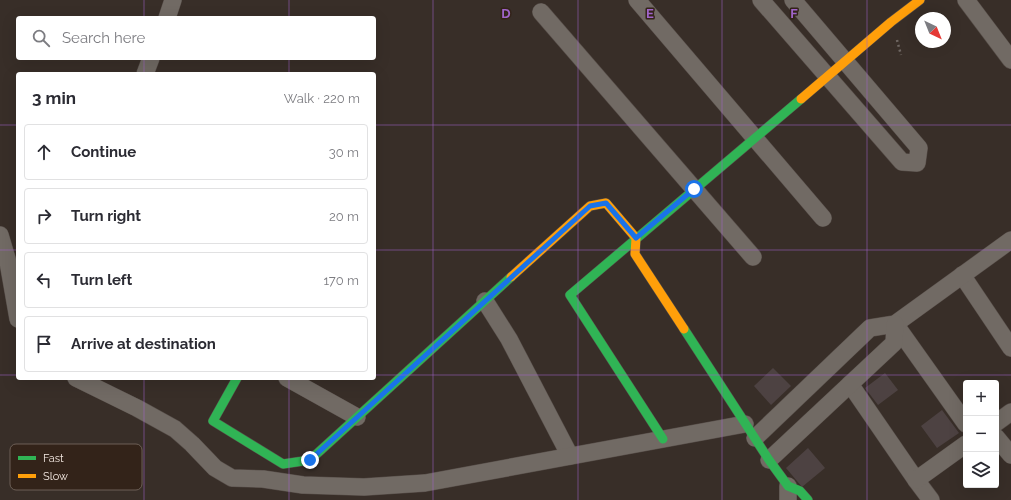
<!DOCTYPE html>
<meta charset="utf-8">
<style>
body{margin:0;font-family:Raleway,sans-serif;background:#f7f7f7;color:#2b2b33}
.controls{position:absolute;right:12px;bottom:12px;display:grid;overflow:hidden;border-radius:4px;box-shadow:0 4px 16px #0002}
.controls button{width:36px;height:36px;display:grid;place-items:center;padding:0;border:0;border-bottom:1px solid #e1e1e2;background:#fff;color:#2b2b33;font:20px sans-serif}
.compass{position:absolute;left:915px;top:12px;width:36px;height:36px;border-radius:50%;background:#fff;box-shadow:0 4px 16px #0002;rotate:137deg}
.stop{position:absolute;width:12px;height:12px;margin:-9px;border:3px solid #1a73e8;border-radius:50%;background:#fff}
.stop.end{background:#1a73e8;border-color:#fff;box-shadow:0 1px 4px #0008}
.list{margin:0;padding:0;list-style:none}
h2{display:flex;justify-content:space-between;align-items:center;height:52px;margin:0;padding:0 16px;font-size:17px}
h2 small{font-size:13px;font-weight:400;color:#7c7c81}
.list li{display:grid;grid-template-columns:26px 1fr auto;gap:12px;align-items:center;box-sizing:border-box;height:56px;margin:0 8px 8px;padding:0 8px;border:1px solid #e1e1e2;border-radius:4px}
.list b{display:block;font-size:15px;white-space:nowrap}
.list em{font-size:13px;font-style:normal;color:#7c7c81}
.icon{flex:none;width:22px;height:22px;fill:none;stroke:currentColor;stroke-width:2;stroke-linecap:round;stroke-linejoin:round}
.map{position:relative;flex:none;width:1011px;height:500px;overflow:hidden}
.search{position:absolute;background:#fff;box-shadow:0 4px 16px #0002;left:16px;top:16px;width:360px;height:44px;display:flex;align-items:center;gap:10px;box-sizing:border-box;padding:0 14px;border-radius:4px;color:#7c7c81;font-size:15px}
.panel{position:absolute;background:#fff;box-shadow:0 4px 16px #0002;left:16px;top:72px;width:360px;height:308px;border-radius:4px}
.map>svg:first-child{display:block}
.building{fill:#4d4242}
.lines{fill:none;stroke-linecap:round;stroke-linejoin:round}
.street-casing{stroke:#564d48;stroke-width:18}
.fast-casing{stroke:#564d48;stroke-width:10}
.slow-casing{stroke:#564d48;stroke-width:10}
.path{stroke:#6f6763;stroke-width:2.5;stroke-dasharray:2 3;stroke-linecap:butt}
.street{stroke:#716a64;stroke-width:17}
.fast{stroke:#30b455;stroke-width:9}
.slow{stroke:#ff9f0a;stroke-width:9}
.route{stroke:#1a73e8;stroke-width:5}
.grid{fill:none;stroke:#a065ca;stroke-width:1;stroke-opacity:0.55}
.key{fill:#332319;stroke:#6d5f56;stroke-width:1}
.key-label{font-size:11px;fill:#f5eae3}
.grid-label{font-size:13px;text-anchor:middle;font-weight:bold;fill:#a065ca;stroke:#332319;stroke-width:3;stroke-linejoin:round;paint-order:stroke}
</style>
<div class="map">
<svg width="1011" height="500" viewBox="0 0 1011 500">
<rect width="100%" height="100%" fill="#382e28"/>
<g class="building">
<polygon points="773,368 791,386 771,405 754,386"/>
<polygon points="885,373 898,390 878,405 865,388"/>
<polygon points="942,410 959,433 937,448 921,426"/>
<polygon points="808,448 825,468 802,487 786,468"/>
</g>
<g class="lines">
<g class="street-casing">
<g id="street">
<polyline points="637,0 823,218"/>
<polyline points="761,0 902,162 917,163 919,148 793,0"/>
<polyline points="966,0 1011,60"/>
<polyline points="541,12 753,257"/>
<polyline points="167,18 173,0"/>
<polyline points="145,74 151,58"/>
<polyline points="0,235 8,262 18,319"/>
<polyline points="962,275 1011,348"/>
<polyline points="485,301 509,339 570,456"/>
<polyline points="895,324 966,424"/>
<polyline points="76,378 137,408 175,429 192,444 215,468 232,478 263,479 303,485 364,487 425,483 745,424"/>
<polyline points="287,378 357,417"/>
<polyline points="850,384 916,480 931,500"/>
<polyline points="996,423 1011,412"/>
<polyline points="996,437 1011,455"/>
<polyline points="755,438 870,328 895,324 1011,240"/>
<polyline points="769,460 894,343 895,324"/>
<polyline points="916,480 966,444"/>
<polyline points="788,486 788,500"/>
</g>
</g>
<g class="fast-casing">
<g id="fast">
<polyline points="684,329 769,460 788,486 800,491 808,500"/>
<polyline points="237,378 213,421 283,464 310,460 511,277"/>
<polyline points="663,439 570,295 801,99"/>
</g>
</g>
<g class="slow-casing">
<g id="slow">
<polyline points="801,99 891,22 920,0"/>
<polyline points="511,277 590,206 606,203 636,238 635,254 684,329"/>
</g>
</g>
<polyline class="path" points="897,40 901,55"/>
<use href="#street" class="street"/>
<use href="#fast" class="fast"/>
<use href="#slow" class="slow"/>
</g>
<g class="lines">
<polyline class="route" points="310,460 590,206 606,203 636,238 694,189"/>
</g>
<path class="grid" d="M144,0V18M289,0V18M433,0V500M578,0V500M722,0V500M867,0V500M144,58V74M289,58V74M0,125H18M374,125H1011M0,250H18M374,250H1011M0,375H18M374,375H1011M144,378V500M289,378V500"/>
<rect x="10" y="444" width="132" height="46" rx="6" class="key"/>
<rect x="18" y="456" width="18" height="4" fill="#30b455"/>
<rect x="18" y="474" width="18" height="4" fill="#ff9f0a"/>
<g class="key-label">
<text x="43" y="462">Fast</text>
<text x="43" y="480">Slow</text>
</g>
<g class="grid-label">
<text x="506" y="18">D</text>
<text x="650" y="18">E</text>
<text x="794" y="18">F</text>
</g>
</svg>
<div class="controls">
<button>+</button>
<button>−</button>
<button><svg class="icon" aria-label="layers" viewBox="0 0 24 24"><path d="M12 4l9 5-9 5-9-5zM3 14l9 5 9-5"/></svg></button>
</div>
<svg class="compass" viewBox="-18 -18 36 36"><path d="M0-13l5 13h-10z" fill="#e53935"/><path d="M0 13l5-13h-10z" fill="#7c7c81"/></svg>
<div class="stop" style="left:694px;top:189px"></div>
<div class="stop end" style="left:310px;top:460px"></div>
<div class="search"><svg class="icon" aria-label="search" viewBox="0 0 24 24"><circle cx="10" cy="10" r="6"/><path d="M15 15l6 6"/></svg>Search here</div>
<section class="panel">
<h2>3 min<small>Walk · 220 m</small></h2>
<ul class="list">
<li><svg class="icon" aria-label="ahead" viewBox="0 0 24 24"><path d="M12 20V5M6 11l6-6 6 6"/></svg><div><b>Continue</b></div><em>30 m</em></li>
<li><svg class="icon" aria-label="right" viewBox="0 0 24 24"><path d="M7 20v-9h11M14 6l5 5-5 5"/></svg><div><b>Turn right</b></div><em>20 m</em></li>
<li><svg class="icon" aria-label="left" viewBox="0 0 24 24"><path d="M17 20v-9H6M10 6l-5 5 5 5"/></svg><div><b>Turn left</b></div><em>170 m</em></li>
<li><svg class="icon" aria-label="arrive" viewBox="0 0 24 24"><path d="M6 21V4h12l-3 4 3 4H6"/></svg><div><b>Arrive at destination</b></div></li>
</ul>
</section>
</div>
